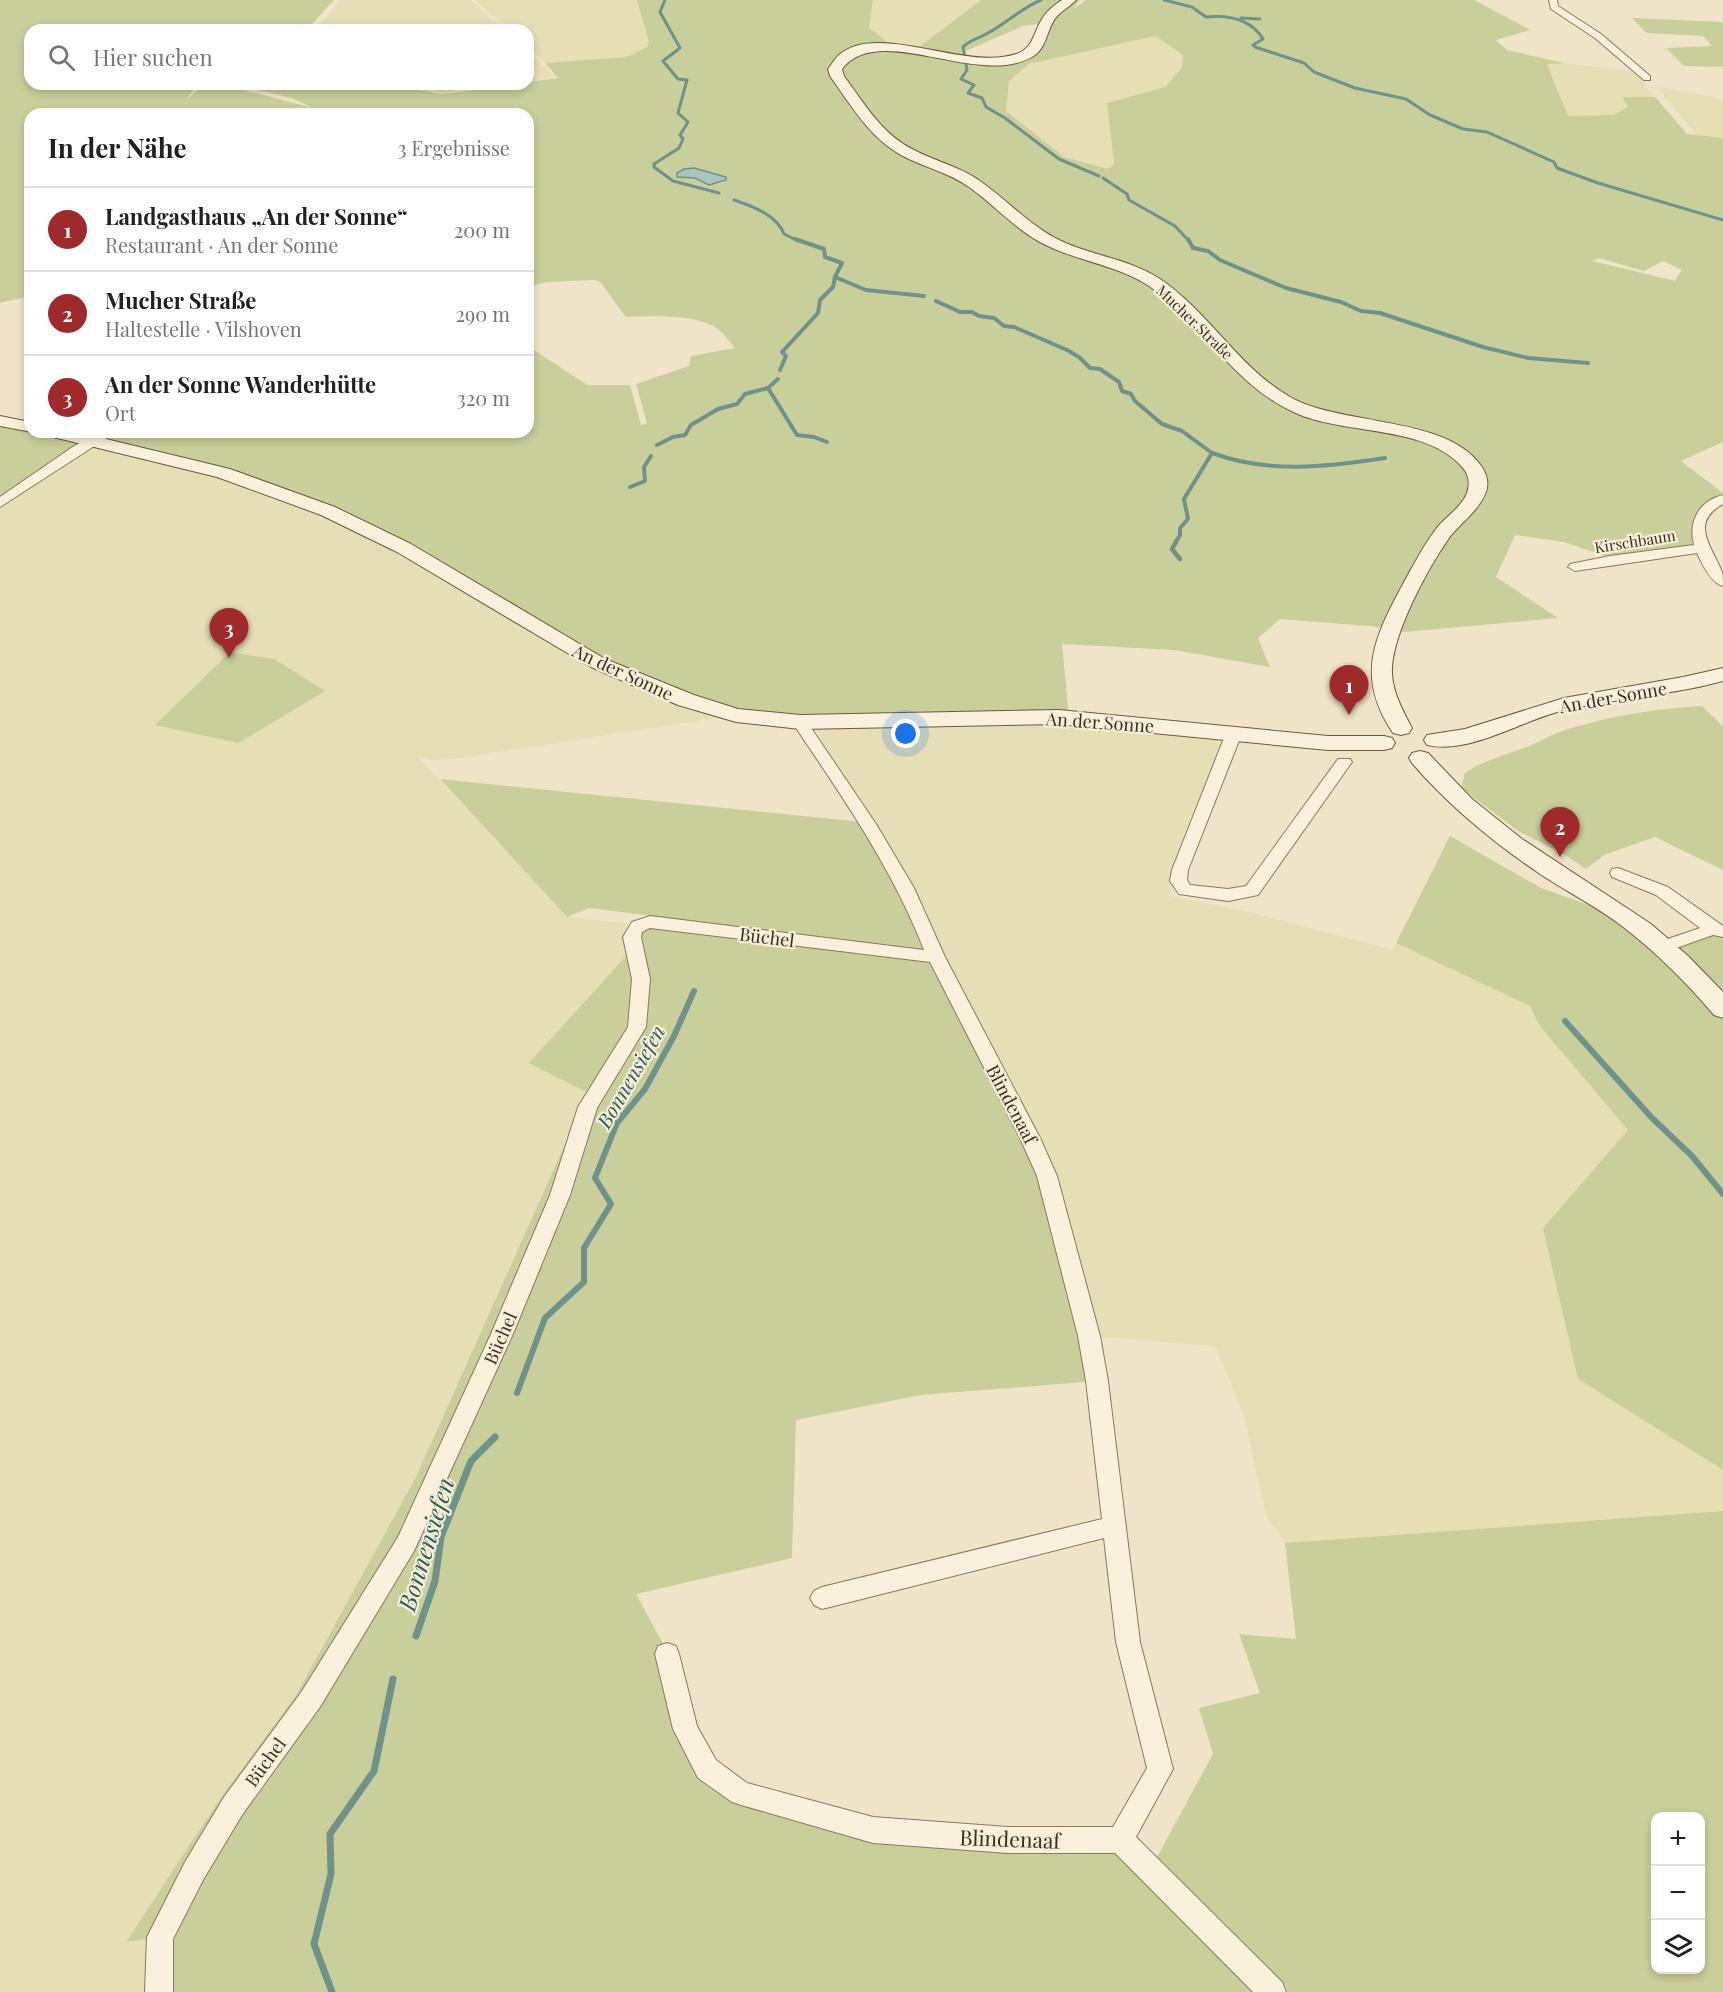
<!DOCTYPE html>
<html lang="de">
<meta charset="utf-8">
<style>
body{margin:0;font-family:"Playfair Display",serif;background:#f6f6f6;color:#202124}
.controls{position:absolute;right:18px;bottom:18px;display:grid;overflow:hidden;border-radius:12px;box-shadow:0 3px 9px #0003}
.controls button{width:54px;height:54px;display:grid;place-items:center;padding:0;border:0;border-bottom:2px solid #e0e0e0;background:#fff;color:#202124;font:30px sans-serif}
.you{position:absolute;left:906px;top:734px;width:21px;height:21px;margin:-15px;border:4px solid #fff;border-radius:50%;background:#1a73e8;box-shadow:0 0 0 9px #1a73e833}
.badge{display:grid;place-items:center;width:39px;height:39px;border-radius:50%;background:#9e2a2b;color:#fff;font-size:20px;font-weight:700}
.pin{position:absolute;translate:-50% -50px;filter:drop-shadow(0 2px 3px #0008)}
.pin::after{content:'';position:absolute;top:32px;width:21px;height:18px;background:inherit;clip-path:polygon(0 0,100% 0,50% 100%)}
.list{margin:0;padding:0;list-style:none}
h2{display:flex;justify-content:space-between;align-items:center;height:78px;margin:0;padding:0 24px;font-size:26px}
h2 small{font-size:20px;font-weight:400;color:#757577}
.list li{display:grid;grid-template-columns:39px 1fr auto;gap:18px;align-items:center;box-sizing:border-box;height:84px;padding:0 24px;border-top:2px solid #e0e0e0}
.list b{display:block;font-size:22px;white-space:nowrap}
.list p{margin:0;font-size:20px;white-space:nowrap;color:#757577}
.list em{font-size:20px;font-style:normal;color:#757577}
.icon{flex:none;width:33px;height:33px;fill:none;stroke:currentColor;stroke-width:2;stroke-linecap:round;stroke-linejoin:round}
.map{position:relative;flex:none;width:1723px;height:1992px;overflow:hidden}
.search{position:absolute;background:#fff;box-shadow:0 3px 9px #0003;left:24px;top:24px;width:510px;height:66px;display:flex;align-items:center;gap:15px;box-sizing:border-box;padding:0 21px;border-radius:18px;color:#757577;font-size:22px}
.panel{position:absolute;background:#fff;box-shadow:0 3px 9px #0003;left:24px;top:108px;width:510px;height:330px;border-radius:18px}
.map>svg:first-child{display:block}
.farmland{fill:#e6deb5;fill-rule:evenodd}
.green{fill:#c9cf9b;fill-rule:evenodd}
.water{fill:#a9c4bc;stroke:#6f938a;stroke-width:1.5}
.lines{fill:none;stroke-linecap:round;stroke-linejoin:round}
.stream-far4{stroke:#6f938a;stroke-width:3}
.stream-far3{stroke:#6f938a;stroke-width:4}
.stream-far2{stroke:#6f938a;stroke-width:4.5}
.stream-far1{stroke:#6f938a;stroke-width:6}
.stream{stroke:#6f938a;stroke-width:7}
.street-casing{stroke:#8d765c;stroke-width:2}
.secondary-casing{stroke:#6f573f;stroke-width:2}
.street{fill:#faf1dc;fill-rule:evenodd}
.secondary{fill:#faf1dc;fill-rule:evenodd}
.labels{text-anchor:middle;dominant-baseline:central;stroke-width:4.5;stroke-linejoin:round;paint-order:stroke}
.far-street-label{font-size:15px;fill:#3d2e20;stroke:#f7eed8}
.street-label{font-size:18px;fill:#3d2e20;stroke:#f7eed8}
.water-label{font-size:20px;font-style:italic;fill:#2f5d5a;stroke:#f7eed8}
.near-street-label{font-size:21px;fill:#3d2e20;stroke:#f7eed8}
.near-water-label{font-size:24px;font-style:italic;fill:#2f5d5a;stroke:#f7eed8}
</style>
<div class="map">
<svg width="1723" height="1992" viewBox="0 0 1723 1992">
<rect width="100%" height="100%" fill="#f0e4c8"/>
<g class="farmland">
<polygon points="341,0 470,0 505,30 321,30 318,27"/>
<polygon points="475,0 637,0 649,42 647,47 626,57 545,63 528,47 528,30 509,30"/>
<polygon points="873,0 981,0 915,50 894,47 869,28"/>
<polygon points="1157,36 1183,55 1182,68 1165,87 1107,103 1114,164 1108,169 1064,157 1006,111 1008,81 1029,64"/>
<polygon points="528,51 555,77 528,81"/>
<polygon points="1547,63 1564,63 1635,72 1655,97 1623,97 1628,107 1614,115 1568,116"/>
<polygon points="411,84 505,84 441,93"/>
<polygon points="1656,86 1723,99 1723,138 1698,137"/>
<path d="M96,440L261,485L736,715L460,758L435,760L418,757L567,917L625,923L626,956L529,1063L588,1093L416,1477L295,1697L219,1800L126,1941L160,1937L145,1992H0V503ZM230,652L274,659L290,668L156,724Z"/>
<polygon points="1070,722 1227,736 1180,870 1168,896 1245,911 1393,950 1396,943 1530,1006 1539,1025 1628,1130 1543,1228 1578,1379 1723,1470 1723,1511 1285,1543 1266,1516 1244,1415 1215,1346 1089,1336 873,824 814,727"/>
</g>
<g class="green">
<path d="M0,0H334L312,24L311,30H30V84H204L195,88L186,100C198,89 205,84 221,84L313,108L291,98L234,84H367L380,88L421,90L441,94L528,84V82L558,78L545,63L626,57L647,47L649,42L637,0H873L869,28L894,47L915,50L981,0H1080L1073,9L1086,0H1474L1530,30L1496,40L1507,50L1564,63L1547,64L1568,116L1614,115L1628,107L1622,97H1655L1687,134L1723,138V442L1681,461L1723,493C1695,506 1694,518 1692,546L1605,556L1564,542L1515,535L1496,577L1558,618L1405,632L1381,627L1280,619L1258,638L1270,667L1174,650L1062,644L1069,717L772,720L633,679L450,576L295,498L96,440L0,503V425L13,427L22,420L30,421V432C42,432 99,435 105,432H528V346L587,385H630L641,425L647,423L636,384L689,366L691,356L735,348C730,342 725,335 719,330C700,314 650,316 626,317L600,282L595,280L546,282L528,287V114H30V296L0,303ZM1037,24L1040,36L1020,54L986,59L961,53L1023,26ZM1156,36L1183,55L1182,68L1165,87L1107,103L1114,164L1108,169L1064,157L1006,111L1009,81L1029,64ZM1599,258L1644,271L1663,261L1682,270L1675,281L1592,261Z"/>
<polygon points="1632,18 1723,22 1723,67 1684,66 1666,48 1712,46 1703,36 1647,33"/>
<polygon points="230,652 274,659 325,691 238,743 155,725"/>
<path d="M1702,706L1723,726V870L1655,837L1604,855L1586,869L1567,856L1518,831L1461,788L1465,773C1484,760 1503,756 1524,748C1537,743 1549,736 1562,731C1608,716 1654,709 1702,706Z"/>
<polygon points="440,779 862,822 928,955 747,928 590,908 567,917"/>
<polygon points="1450,836 1541,888 1628,919 1662,947 1714,929 1723,933 1723,1470 1578,1379 1543,1228 1628,1130 1539,1025 1530,1006 1396,943"/>
<path d="M650,926L929,961L1030,1138L1097,1381L921,1395L796,1420L792,1558L636,1594L666,1649L707,1769L873,1830L1120,1840L1150,1870L1213,1754L1199,1708L1260,1693L1239,1634L1296,1639L1285,1543L1723,1511V1992H145L160,1937L126,1942L219,1800L295,1697L416,1477L588,1093L529,1063L626,956L641,951L639,933ZM1656,1816H1700V1970H1656Z"/>
</g>
<polygon class="water" points="694,168 726,177 726,180 709,185 695,178 677,177 677,173 684,169"/>
<g class="lines">
<g class="stream-far4">
<polyline points="665,0 660,12 680,48 663,61 678,79 687,80 678,113 688,122 680,135 683,139 679,148 654,164 654,167 673,181 719,193"/>
<path d="M1164,0L1192,7L1206,17C1228,15 1251,19 1263,39L1253,45L1255,47L1304,63L1314,72L1355,88L1406,99L1430,115L1463,129L1487,132L1554,162L1557,168L1598,183L1723,220"/>
<polyline points="1241,18 1260,19"/>
<path d="M965,58L963,47C971,39 978,39 988,33C1005,24 1023,7 1041,0"/>
<polyline points="966,64 967,70 961,79 974,85 968,93 982,98 986,107 1005,118 1059,159 1099,176"/>
<polyline points="1103,178 1127,194 1129,200 1175,226 1189,241"/>
<path d="M734,200C752,206 777,215 784,234L798,241"/>
</g>
<g class="stream-far3">
<polyline points="795,239 824,249 825,257 842,263 835,277 866,290 924,296"/>
<polyline points="1188,239 1193,248 1208,251 1220,260 1286,288 1341,302 1361,311 1380,313 1483,347 1528,358 1588,363"/>
<polyline points="936,301 960,312 972,312 979,316 994,318 1004,326 1014,327 1067,350 1079,357 1090,368 1100,369 1119,382 1122,391 1131,394 1135,401 1162,424 1182,431 1212,453 1184,499 1188,519 1180,528 1180,535 1176,542"/>
<polyline points="780,370 786,356 782,352 818,313 820,300 833,287 835,277"/>
<polyline points="778,379 768,388 797,435 814,437 827,442"/>
<polyline points="657,445 673,437 685,435 691,425 718,409 737,404 745,394 768,388"/>
<path d="M1212,453C1269,474 1326,467 1385,458"/>
<polyline points="630,487 645,481 644,467 651,456"/>
</g>
<polyline class="stream-far2" points="1177,540 1172,549 1180,559"/>
<g class="stream-far1">
<polyline points="1565,1021 1652,1118 1692,1156 1723,1194"/>
<polyline points="517,1393 545,1318 584,1282 584,1248 611,1204 595,1178 617,1123 645,1089 674,1036 694,991"/>
</g>
<g class="stream">
<polyline points="416,1636 435,1581 441,1537 471,1461 495,1437"/>
<polyline points="332,1992 314,1944 331,1874 330,1834 374,1771 393,1679"/>
</g>
<g class="street-casing">
<g id="street">
<polygon points="1549,0 1557,0 1558,6 1601,34 1650,76 1650,80 1644,80 1595,38 1551,9"/>
<polygon points="101,432 116,432 0,507 0,497 74,446"/>
<path d="M1723,495V504C1688,523 1713,548 1722,572C1723,576 1723,582 1723,586C1711,583 1702,564 1697,553L1575,571L1568,567L1570,564L1610,556L1694,545C1688,521 1699,501 1723,495Z"/>
<path d="M800,717L805,719L876,824L914,888L945,957L1040,1138L1057,1176L1100,1336L1108,1381L1140,1642L1173,1769L1136,1837L1282,1982L1286,1992H1253L1115,1853H1008L873,1843L741,1805L732,1802L698,1778L673,1729L655,1654L658,1646L667,1643L676,1646L679,1654L697,1726L716,1760L747,1783L873,1817L1008,1827H1113L1147,1768L1116,1642L1104,1538L822,1609L814,1605L810,1598L814,1591L822,1587L1102,1519L1086,1381L1078,1336L1037,1176L1020,1138L930,962L650,928L642,932L641,937L650,979L646,1027L597,1108L570,1195L513,1334L414,1551L320,1707L242,1815L203,1880L173,1939V1992H145L147,1937L185,1862L224,1797L302,1691L398,1537L491,1334L550,1195L578,1107L628,1027L632,979L623,937L632,922L650,916L924,950C892,867 841,795 792,722Z"/>
<polygon points="1234,728 1242,733 1188,870 1187,880 1190,885 1228,889 1246,886 1338,759 1350,759 1352,762 1258,895 1228,901 1179,894 1170,881 1172,870 1226,733"/>
<polygon points="1618,868 1668,887 1723,926 1723,937 1713,935 1662,953 1656,951 1653,947 1656,943 1700,928 1656,895 1612,877 1610,873 1612,869"/>
</g>
</g>
<g class="secondary-casing">
<g id="secondary">
<path d="M1062,0H1076C1069,8 1058,12 1053,22C1046,34 1046,49 1032,57C977,88 879,21 842,69L844,76C863,102 882,134 912,149C934,161 959,166 980,181C1007,200 1030,226 1061,241C1093,256 1130,259 1160,279C1209,312 1239,368 1290,397C1344,427 1447,415 1482,467C1487,475 1489,483 1486,492C1479,511 1461,522 1449,538C1428,568 1390,637 1392,674C1393,693 1403,711 1412,728L1409,733L1401,735L1393,733C1355,677 1374,638 1403,584C1413,566 1423,546 1436,529C1445,517 1461,508 1467,493C1470,484 1469,475 1463,468C1427,425 1347,435 1298,414C1235,388 1203,323 1149,286C1119,266 1082,262 1050,247C1018,233 996,206 969,187C948,172 923,167 901,155C870,138 850,104 830,76L828,69C832,64 835,58 840,54C879,22 966,71 1016,54C1034,48 1033,33 1042,19C1047,11 1054,5 1062,0Z"/>
<polygon points="0,416 30,422 32,432 0,426"/>
<polygon points="46,432 77,432 230,469 335,507 411,544 605,659 694,695 738,709 800,715 1059,710 1328,736 1384,736 1392,738 1395,743 1392,748 1384,750 1328,750 1059,724 800,729 736,722 678,705 591,667 397,552 321,515 217,477 49,436"/>
<path d="M1723,668V681L1703,686C1656,696 1608,700 1561,711C1521,721 1468,755 1427,745L1424,740L1427,735L1465,729L1564,698L1683,677Z"/>
<path d="M1420,751L1428,753L1472,799L1522,839L1651,924L1688,956L1723,992V1018L1714,1015C1686,982 1656,952 1622,926C1596,906 1567,892 1540,874C1493,842 1449,806 1412,763L1409,758L1412,753Z"/>
</g>
</g>
<use href="#street" class="street"/>
<use href="#secondary" class="secondary"/>
</g>
<g class="labels">
<g class="far-street-label">
<text transform="translate(1195 322) rotate(44)">Mucher Straße</text>
<text transform="translate(1635 541) rotate(-9)">Kirschbaum</text>
</g>
<g class="street-label">
<text transform="translate(623 672) rotate(25)">An der Sonne</text>
<text transform="translate(1613 697) rotate(-10)">An der Sonne</text>
<text transform="translate(1100 722) rotate(4)">An der Sonne</text>
<text transform="translate(767 937) rotate(7)">Büchel</text>
<text transform="translate(1012 1104) rotate(62)">Blindenaaf</text>
<text transform="translate(500 1338) rotate(-66)">Büchel</text>
<text transform="translate(265 1762) rotate(-54)">Büchel</text>
</g>
<g class="water-label">
<text transform="translate(630 1076) rotate(-60)">Bonnensiefen</text>
</g>
<g class="near-street-label">
<text transform="translate(1010 1838) rotate(2)">Blindenaaf</text>
</g>
<g class="near-water-label">
<text transform="translate(425 1544) rotate(-73)">Bonnensiefen</text>
</g>
</g>
</svg>
<div class="controls">
<button>+</button>
<button>−</button>
<button><svg class="icon" aria-label="layers" viewBox="0 0 24 24"><path d="M12 4l9 5-9 5-9-5zM3 14l9 5 9-5"/></svg></button>
</div>
<div class="you"></div>
<div class="pin badge" style="left:1349px;top:715px">1</div>
<div class="pin badge" style="left:1560px;top:857px">2</div>
<div class="pin badge" style="left:229px;top:658px">3</div>
<div class="search"><svg class="icon" aria-label="search" viewBox="0 0 24 24"><circle cx="10" cy="10" r="6"/><path d="M15 15l6 6"/></svg>Hier suchen</div>
<section class="panel">
<h2>In der Nähe<small>3 Ergebnisse</small></h2>
<ul class="list">
<li><span class="badge">1</span><div><b>Landgasthaus „An der Sonne“</b><p>Restaurant · An der Sonne</p></div><em>200 m</em></li>
<li><span class="badge">2</span><div><b>Mucher Straße</b><p>Haltestelle · Vilshoven</p></div><em>290 m</em></li>
<li><span class="badge">3</span><div><b>An der Sonne Wanderhütte</b><p>Ort</p></div><em>320 m</em></li>
</ul>
</section>
</div>
